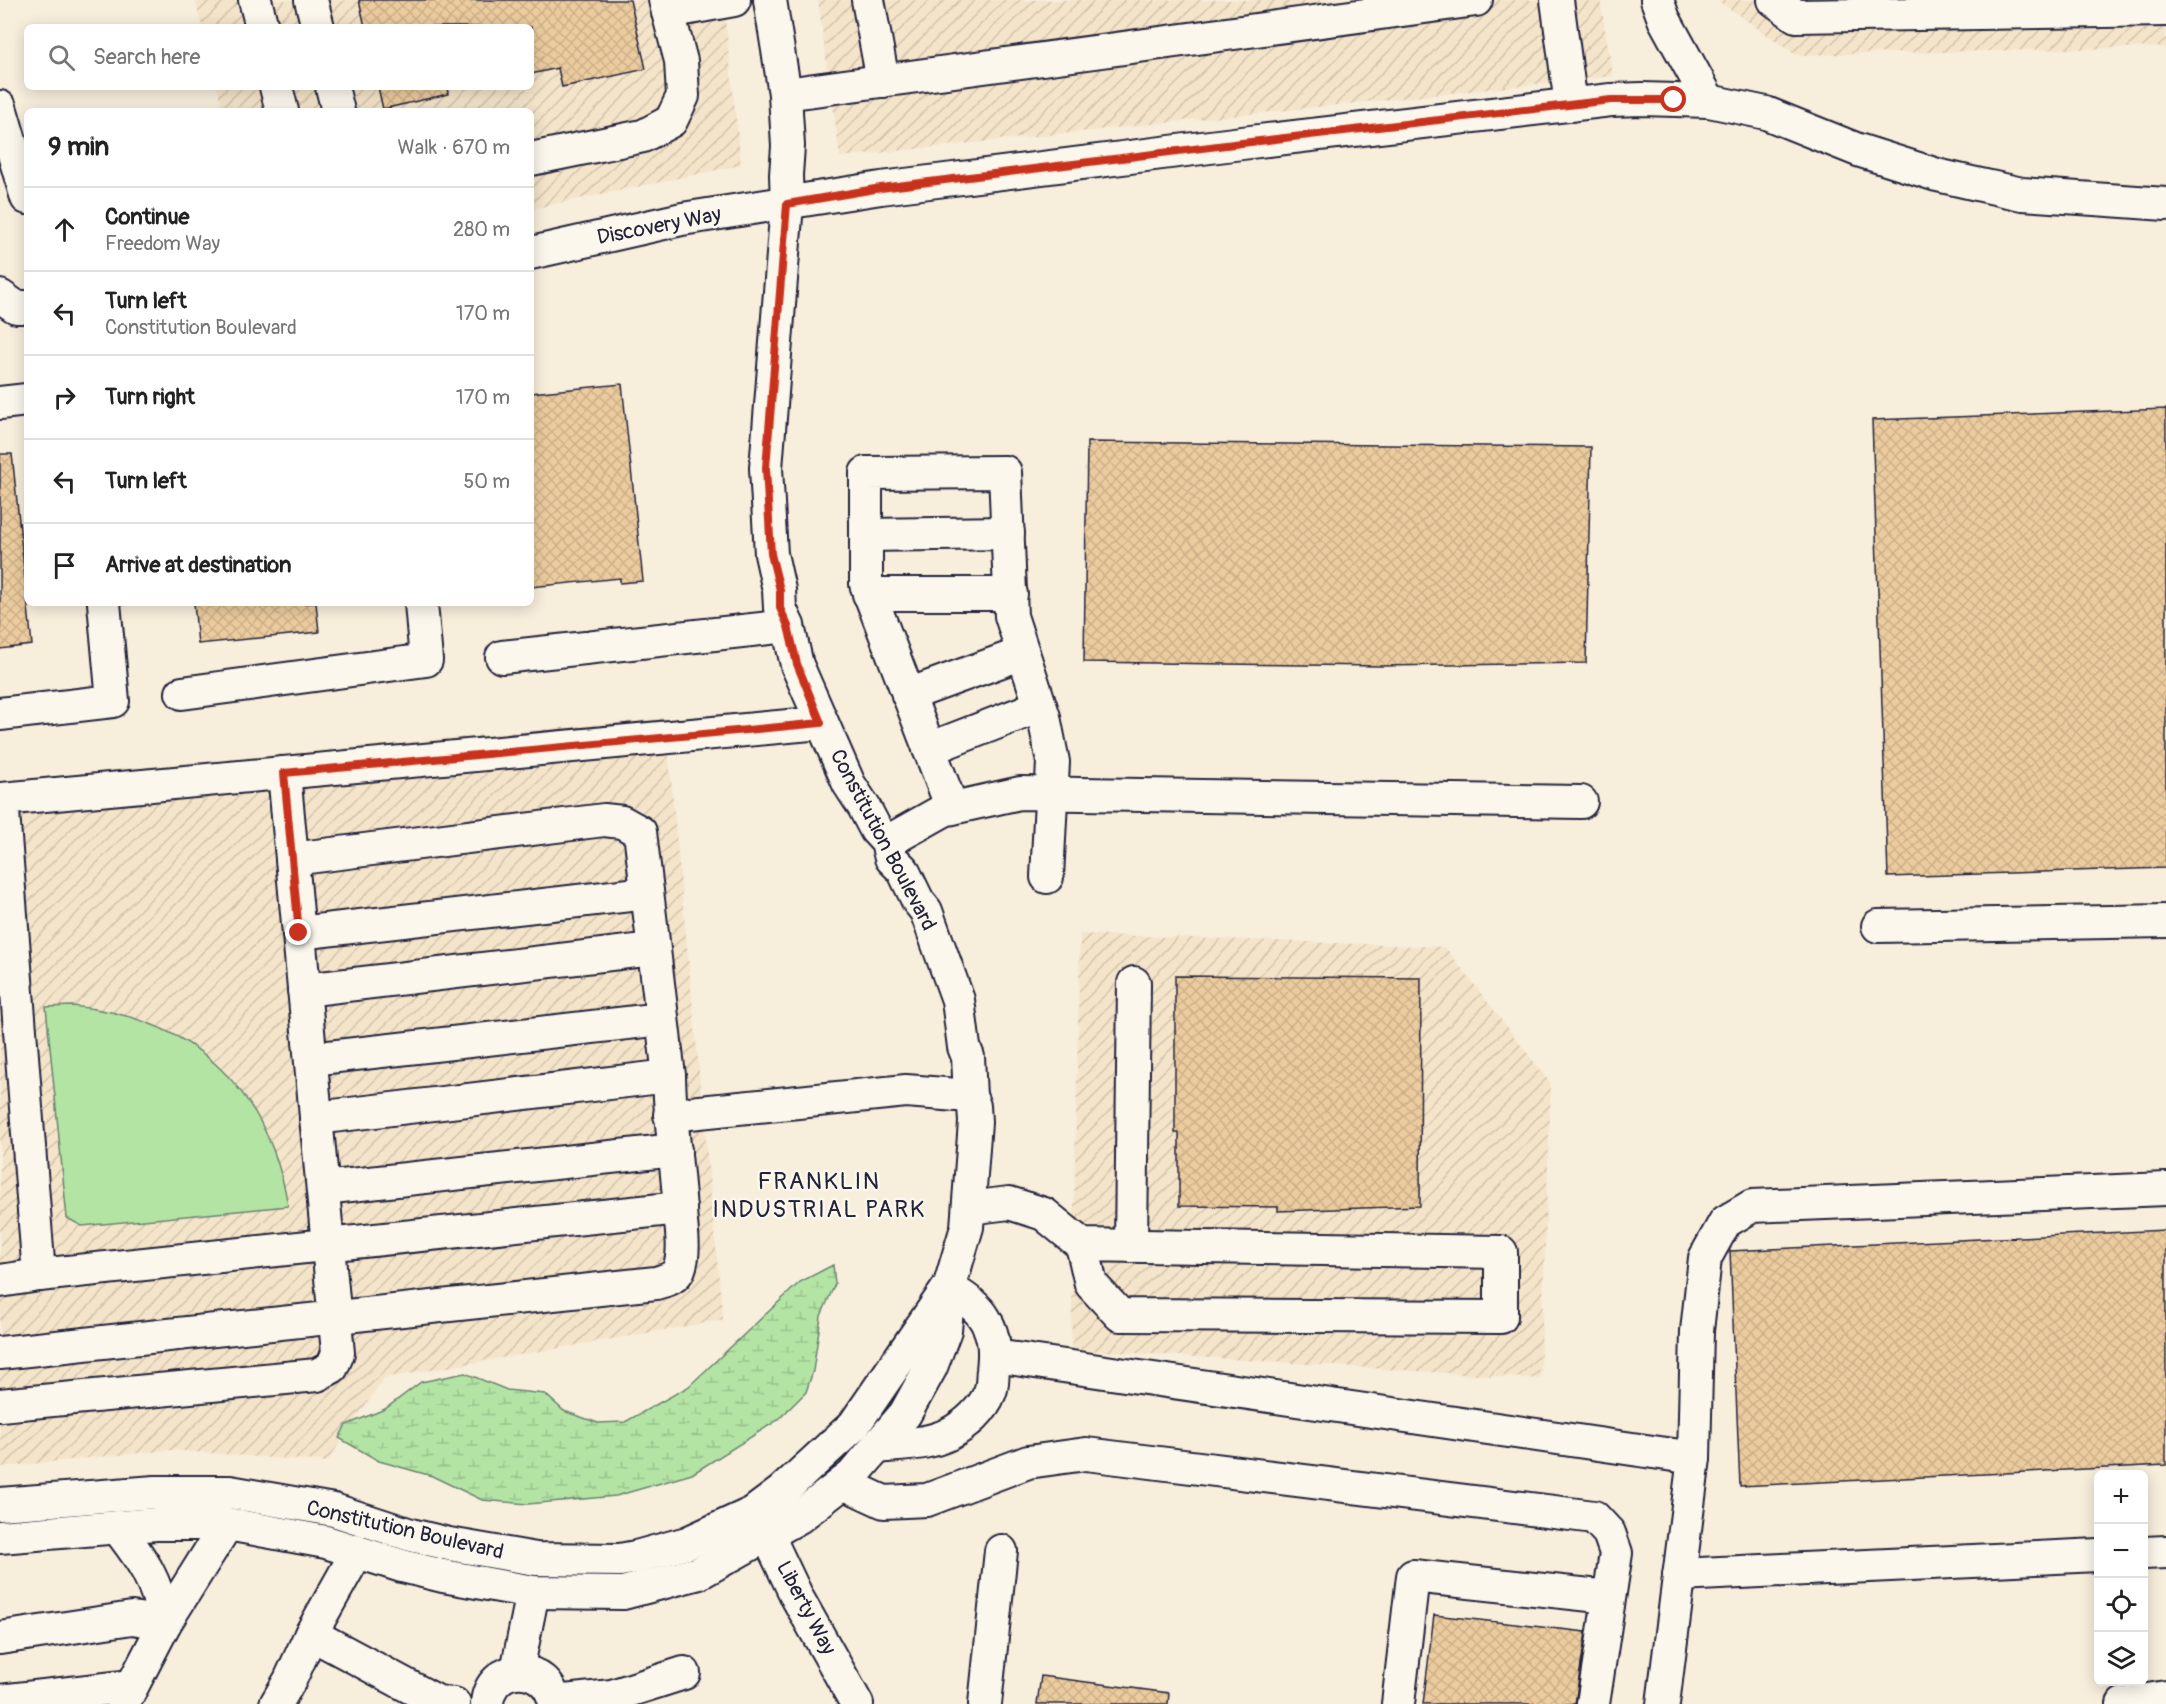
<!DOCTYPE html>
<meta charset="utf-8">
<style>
body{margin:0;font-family:Pangolin,sans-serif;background:#f6f6f6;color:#222}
.controls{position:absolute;right:18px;bottom:18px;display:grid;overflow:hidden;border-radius:9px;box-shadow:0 3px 15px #0003}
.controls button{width:54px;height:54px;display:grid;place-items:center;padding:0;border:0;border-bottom:2px solid #e0e0e0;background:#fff;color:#222;font:30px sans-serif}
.stop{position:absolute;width:18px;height:18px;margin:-14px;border:4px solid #c8321e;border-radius:50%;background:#fff}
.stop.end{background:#c8321e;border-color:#fff;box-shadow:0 2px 6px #0008}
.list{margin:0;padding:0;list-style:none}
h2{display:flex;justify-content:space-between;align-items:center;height:78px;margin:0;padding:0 24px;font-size:26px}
h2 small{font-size:20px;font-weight:400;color:#767676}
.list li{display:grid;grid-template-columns:39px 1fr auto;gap:18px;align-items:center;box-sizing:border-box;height:84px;padding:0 24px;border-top:2px solid #e0e0e0}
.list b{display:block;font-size:22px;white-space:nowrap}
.list p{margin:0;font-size:20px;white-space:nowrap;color:#767676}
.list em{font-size:20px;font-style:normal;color:#767676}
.icon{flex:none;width:33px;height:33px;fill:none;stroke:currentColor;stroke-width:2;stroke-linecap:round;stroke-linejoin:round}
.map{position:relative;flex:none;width:2166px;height:1704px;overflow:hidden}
.search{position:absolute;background:#fff;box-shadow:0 3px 15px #0003;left:24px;top:24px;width:510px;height:66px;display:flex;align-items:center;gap:15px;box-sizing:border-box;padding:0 21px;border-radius:9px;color:#767676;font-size:22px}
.panel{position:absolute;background:#fff;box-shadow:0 3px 15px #0003;left:24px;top:108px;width:510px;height:498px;border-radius:9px}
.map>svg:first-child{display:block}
.industrial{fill:url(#industrial-furrows)}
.wetland{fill:url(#wetland-marsh);stroke:#6a8370;stroke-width:1.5}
.pitch{fill:#b3e4a4;stroke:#6a8370;stroke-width:1.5}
.building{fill:url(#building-cross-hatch);stroke:#22223b;stroke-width:1.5}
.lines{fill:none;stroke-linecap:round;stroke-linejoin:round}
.minor-casing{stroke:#22223b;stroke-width:36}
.minor{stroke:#fbf7ec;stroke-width:32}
.route{stroke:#c8321e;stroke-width:8}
.labels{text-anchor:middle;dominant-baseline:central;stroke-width:5;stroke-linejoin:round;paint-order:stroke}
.street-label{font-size:21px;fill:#22223b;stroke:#fbf7ec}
.quarter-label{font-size:24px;letter-spacing:1.5px;fill:#22223b;stroke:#fbf7ec}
</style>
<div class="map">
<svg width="2166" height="1704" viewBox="0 0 2166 1704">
<defs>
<pattern id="industrial-furrows" width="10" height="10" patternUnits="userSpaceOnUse" patternTransform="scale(1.5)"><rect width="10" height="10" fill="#f4e4c9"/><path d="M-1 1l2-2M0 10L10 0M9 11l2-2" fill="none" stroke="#d1c3ae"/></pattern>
<pattern id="wetland-marsh" width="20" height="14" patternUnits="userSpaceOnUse" patternTransform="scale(1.5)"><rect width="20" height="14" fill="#b3e4a4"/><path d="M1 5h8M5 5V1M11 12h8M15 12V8" fill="none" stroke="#9ac38e"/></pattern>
<pattern id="building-cross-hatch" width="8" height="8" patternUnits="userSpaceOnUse" patternTransform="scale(1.5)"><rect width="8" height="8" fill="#eccc9e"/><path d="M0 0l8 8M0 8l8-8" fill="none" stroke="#caaf89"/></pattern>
</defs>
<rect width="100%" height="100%" fill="#f8eedc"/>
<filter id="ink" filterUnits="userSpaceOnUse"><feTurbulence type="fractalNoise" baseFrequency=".0167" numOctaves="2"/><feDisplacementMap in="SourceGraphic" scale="12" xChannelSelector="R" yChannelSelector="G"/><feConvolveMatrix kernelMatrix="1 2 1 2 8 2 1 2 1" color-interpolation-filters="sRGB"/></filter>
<g filter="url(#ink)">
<g class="industrial">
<polygon points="195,0 723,0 741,165 531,209 531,111 223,111 217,87 531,87 531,27 202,27"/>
<polygon points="818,0 1600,0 1613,76 840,157"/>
<polygon points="1717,0 2166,0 2166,47 1796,55"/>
<polygon points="665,718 723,1320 384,1378 327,1462 169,1450 0,1467 0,781"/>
<polygon points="1080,934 1445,947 1551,1084 1540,1379 1071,1349"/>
</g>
<polygon class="wetland" points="833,1265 835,1284 821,1316 813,1371 806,1392 778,1420 692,1474 616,1496 528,1504 482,1500 432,1476 379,1461 339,1438 346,1425 385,1409 421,1382 465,1373 507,1390 545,1394 564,1411 598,1423 625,1422 688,1387 800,1282"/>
<path class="pitch" d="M72,1006C191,1017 268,1087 288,1206L82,1226L67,1218L46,1007Z"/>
<g class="building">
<polygon points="359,0 630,0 646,69 562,87 558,68 531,74 531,27 365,27"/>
<polygon points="378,87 447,87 448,94 383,109"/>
<polygon points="622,384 643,581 620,583 620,578 531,587 531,393"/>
<polygon points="2166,409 2166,868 1888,877 1872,420"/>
<polygon points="1087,442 1591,447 1586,663 1381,666 1084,662"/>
<polygon points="0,454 12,454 32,645 0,649"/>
<polygon points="194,603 316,603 319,632 198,644"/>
<polygon points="1175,976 1421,978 1420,1206 1278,1211 1278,1207 1179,1206 1179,1133 1175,1133"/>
<polygon points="2166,1230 2166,1465 1740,1486 1730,1251"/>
<polygon points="1434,1615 1586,1632 1575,1704 1423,1704"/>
<polygon points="1041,1676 1169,1693 1168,1704 1037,1704"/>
</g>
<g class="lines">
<g class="minor-casing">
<g id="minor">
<polyline points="255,0 262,27"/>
<polyline points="311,0 318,27"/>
<polyline points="665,0 668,12 734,0"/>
<polyline points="868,0 883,81"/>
<polyline points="1557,0 1571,105"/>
<polyline points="1657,0 1664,19 1709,101"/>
<polyline points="1774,0 1796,16 2166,10"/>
<polyline points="276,87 282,111"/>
<polyline points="332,87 338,111"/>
<polyline points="785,94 1476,0"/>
<polyline points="0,107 27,198"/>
<polyline points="531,159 643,136 671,121 683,96 681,61 668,12"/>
<polyline points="531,253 682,219 881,188 1242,143 1611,100 1642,99 1709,101 1766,113 1858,150 1937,175 1972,183 2022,194 2166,204"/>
<polyline points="0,296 16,307 27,307"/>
<polyline points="0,403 27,400"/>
<polyline points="866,535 1008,533"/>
<polyline points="869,594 1011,594"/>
<polyline points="502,657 788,626"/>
<polyline points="182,693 426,660 421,603"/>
<polyline points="908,695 1023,653"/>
<polyline points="0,714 113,701 104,603"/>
<polyline points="929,749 1040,706"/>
<polyline points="952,808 866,584 866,473 1005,472 1011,616 1044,717 1053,762 1047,877"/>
<polyline points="887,842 944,810 1020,793 1581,802"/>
<polyline points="1878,926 2166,921"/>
<polyline points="299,933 647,893"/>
<polyline points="304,990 653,949"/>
<polyline points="311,1059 662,1019"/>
<polyline points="670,1115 906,1091 970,1096"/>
<polyline points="316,1118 669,1076"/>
<polyline points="323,1188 675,1150"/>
<polyline points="969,1208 1009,1203 1044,1214 1082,1245 1091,1284 1120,1315 1501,1317 1501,1252 1082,1245"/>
<polyline points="1131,1246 1134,983"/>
<polyline points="39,1275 680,1208"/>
<polyline points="0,1281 39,1275 2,799 821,723"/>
<path d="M0,1353L656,1283C665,1280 675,1279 679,1269C686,1251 681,1228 680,1210C677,1165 670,1121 669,1076L640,832L622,822L604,820L292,859"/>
<polyline points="995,1356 1694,1458 1663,1704"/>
<polyline points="0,1405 317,1375 332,1367 338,1353 284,773"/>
<path d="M877,1447C901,1444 927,1445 949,1434C966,1425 983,1410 990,1392C993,1385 992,1377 993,1370C995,1352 995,1337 986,1321C978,1306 963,1297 949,1288"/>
<polyline points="1694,1458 1697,1331 1705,1258 1725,1222 1752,1206 2166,1189"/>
<polyline points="843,1483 884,1502 927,1500 1028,1462 1086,1454 1594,1517 1609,1533 1616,1553 1593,1704"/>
<polyline points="0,1504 155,1492 230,1492 334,1510 411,1535 449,1544 536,1559 620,1560 636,1557 687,1543 753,1513 781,1492 854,1425 948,1288"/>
<polyline points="756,1518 768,1536 798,1599 857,1704"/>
<polyline points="0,1537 156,1524 227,1524 326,1542 402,1566 443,1576 533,1592 623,1593 699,1573 799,1517 852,1476 905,1414 931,1367 945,1330 949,1288 967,1227 975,1122 974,1106 970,1096 968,1057 964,1047 958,1000 926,911 918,901 903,870 891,858 887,842 876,830 864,807 849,784 797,665 788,626 780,608 779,590 771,554 766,468 787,204 786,175 788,146 785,94 770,0"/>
<polyline points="2144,1553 2166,1552"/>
<polyline points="1679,1575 2098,1555"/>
<polyline points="311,1634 438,1702 454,1704"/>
<path d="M0,1638L132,1618L165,1623C156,1579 144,1562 117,1527"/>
<polyline points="517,1671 533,1592"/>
<polyline points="0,1701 132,1686"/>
<polyline points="555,1702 612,1696 684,1673"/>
<polyline points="123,1704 165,1623 227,1524"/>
<polyline points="276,1704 290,1680 311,1634 357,1552"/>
<path d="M487,1704C490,1661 548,1661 555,1704"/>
<polyline points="985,1704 1001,1551"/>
<polyline points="1398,1704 1413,1576 1609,1597"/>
<polyline points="2123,1704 2166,1697"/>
</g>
</g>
<use href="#minor" class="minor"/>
</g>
</g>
<g class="lines" filter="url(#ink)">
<polyline class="route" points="299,933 284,773 821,723 797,664 788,626 780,608 780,590 771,554 766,468 787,204 881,188 1242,143 1611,100 1674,100"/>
</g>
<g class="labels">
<g class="street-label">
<text transform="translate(659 226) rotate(-11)">Discovery Way</text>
<text transform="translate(883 840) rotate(62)">Constitution Boulevard</text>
<text transform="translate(405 1530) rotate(13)">Constitution Boulevard</text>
<text transform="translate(806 1608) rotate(62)">Liberty Way</text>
</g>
<g class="quarter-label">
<text x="819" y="1181">FRANKLIN<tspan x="819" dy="28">INDUSTRIAL PARK</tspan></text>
</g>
</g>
</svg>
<div class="controls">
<button>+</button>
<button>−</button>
<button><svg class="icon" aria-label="locate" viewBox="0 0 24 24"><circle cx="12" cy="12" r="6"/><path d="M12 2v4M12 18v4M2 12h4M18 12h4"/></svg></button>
<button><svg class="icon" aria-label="layers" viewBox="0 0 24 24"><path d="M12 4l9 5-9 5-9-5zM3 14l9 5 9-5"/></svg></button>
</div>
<div class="stop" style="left:1674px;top:100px"></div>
<div class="stop end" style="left:299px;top:933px"></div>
<div class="search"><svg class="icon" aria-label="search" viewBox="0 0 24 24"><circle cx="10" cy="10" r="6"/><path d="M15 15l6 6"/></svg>Search here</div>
<section class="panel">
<h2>9 min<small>Walk · 670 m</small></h2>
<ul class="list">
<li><svg class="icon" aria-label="ahead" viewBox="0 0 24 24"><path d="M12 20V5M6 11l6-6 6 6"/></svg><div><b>Continue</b><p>Freedom Way</p></div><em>280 m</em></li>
<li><svg class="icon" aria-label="left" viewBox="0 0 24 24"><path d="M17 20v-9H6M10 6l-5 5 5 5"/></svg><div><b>Turn left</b><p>Constitution Boulevard</p></div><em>170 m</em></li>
<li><svg class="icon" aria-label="right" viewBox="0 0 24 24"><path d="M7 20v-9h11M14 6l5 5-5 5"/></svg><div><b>Turn right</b></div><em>170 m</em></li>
<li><svg class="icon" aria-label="left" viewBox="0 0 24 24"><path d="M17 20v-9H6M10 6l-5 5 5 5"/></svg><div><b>Turn left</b></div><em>50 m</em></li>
<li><svg class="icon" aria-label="arrive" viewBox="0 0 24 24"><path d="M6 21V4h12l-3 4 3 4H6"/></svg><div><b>Arrive at destination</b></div></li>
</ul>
</section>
</div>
